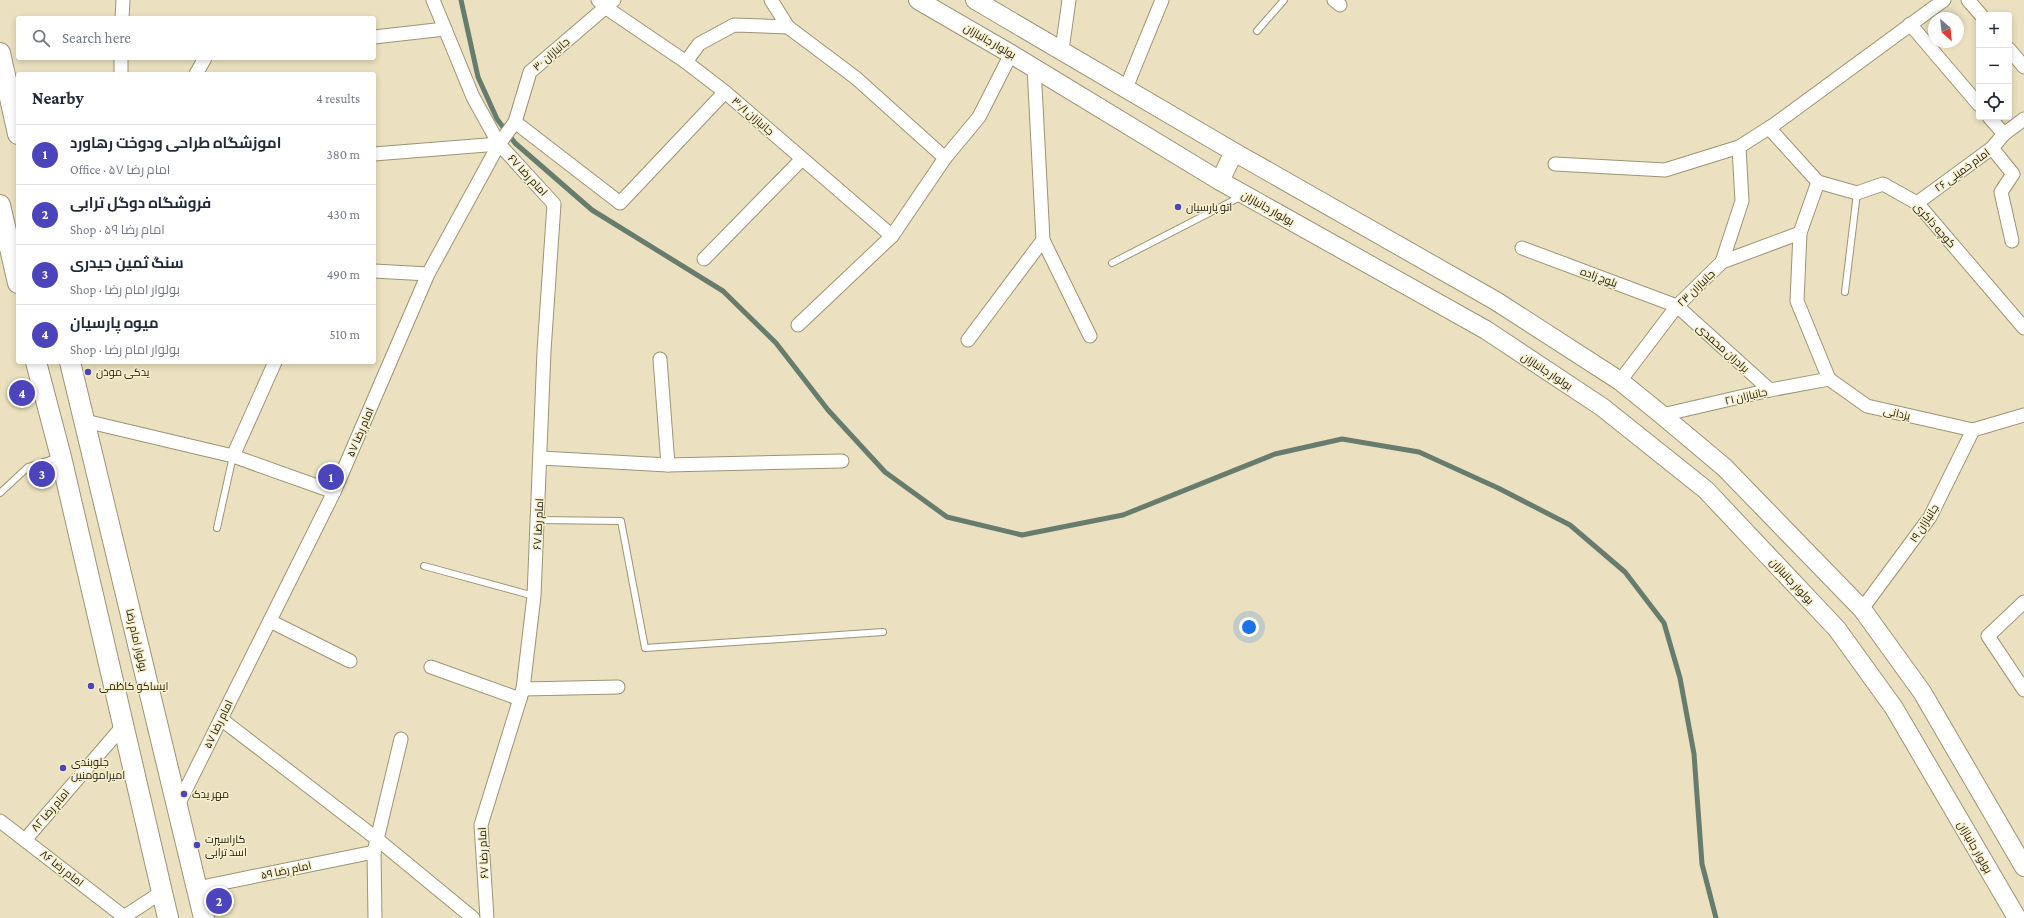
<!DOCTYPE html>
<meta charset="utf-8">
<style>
body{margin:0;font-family:"Crimson Pro",Cairo,serif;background:#f2f2f3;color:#1f2937}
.controls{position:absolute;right:12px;top:12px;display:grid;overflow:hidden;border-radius:4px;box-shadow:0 2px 6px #0003}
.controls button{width:36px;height:36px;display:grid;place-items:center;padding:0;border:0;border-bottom:1px solid #e0e1e3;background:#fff;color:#1f2937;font:20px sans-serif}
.compass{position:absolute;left:1928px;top:12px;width:36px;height:36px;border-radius:50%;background:#fff;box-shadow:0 2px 6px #0003;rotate:153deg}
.you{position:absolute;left:1249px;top:627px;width:14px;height:14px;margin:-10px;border:3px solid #fff;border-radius:50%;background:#1a73e8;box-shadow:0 0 0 6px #1a73e833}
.badge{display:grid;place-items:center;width:26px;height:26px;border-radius:50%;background:#4c44ba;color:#fff;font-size:13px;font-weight:700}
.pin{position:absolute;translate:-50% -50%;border:2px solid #fff;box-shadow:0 1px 4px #0006}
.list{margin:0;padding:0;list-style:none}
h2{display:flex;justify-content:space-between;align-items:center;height:52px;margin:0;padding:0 16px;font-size:17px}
h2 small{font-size:13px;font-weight:400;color:#747a83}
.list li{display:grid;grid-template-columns:26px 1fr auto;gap:12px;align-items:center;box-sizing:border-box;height:60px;padding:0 16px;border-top:1px solid #e0e1e3}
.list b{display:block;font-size:15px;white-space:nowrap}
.list p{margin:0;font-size:13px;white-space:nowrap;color:#747a83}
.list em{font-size:13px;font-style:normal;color:#747a83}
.icon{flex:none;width:22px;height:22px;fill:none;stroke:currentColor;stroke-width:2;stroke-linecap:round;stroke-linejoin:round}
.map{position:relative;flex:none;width:2024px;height:918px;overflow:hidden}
.search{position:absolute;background:#fff;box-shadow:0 2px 6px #0003;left:16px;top:16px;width:360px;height:44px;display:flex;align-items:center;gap:10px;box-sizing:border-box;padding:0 14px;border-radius:4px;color:#747a83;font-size:15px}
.panel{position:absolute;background:#fff;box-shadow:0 2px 6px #0003;left:16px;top:72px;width:360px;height:292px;border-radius:4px}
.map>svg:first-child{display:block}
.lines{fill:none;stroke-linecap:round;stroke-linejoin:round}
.stream{stroke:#677c6d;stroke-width:5}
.service-casing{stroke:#9c9474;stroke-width:8}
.minor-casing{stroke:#9c9474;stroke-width:15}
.secondary-casing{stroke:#9c9474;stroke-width:20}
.primary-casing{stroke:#9c9474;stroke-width:22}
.service{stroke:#fff;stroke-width:6}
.minor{stroke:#fff;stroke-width:13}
.secondary{stroke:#fff;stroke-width:18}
.primary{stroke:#fff;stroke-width:20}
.poi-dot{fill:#4c44ba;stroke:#f8efcd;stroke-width:1.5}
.labels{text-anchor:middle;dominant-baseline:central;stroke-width:3;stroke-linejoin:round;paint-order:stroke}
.street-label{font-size:11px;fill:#252215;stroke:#f8efcd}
.poi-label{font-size:11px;fill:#252215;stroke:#f8efcd;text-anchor:start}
</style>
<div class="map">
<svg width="2024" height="918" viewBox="0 0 2024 918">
<rect width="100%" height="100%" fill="#ebe1c0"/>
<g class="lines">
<polyline class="stream" points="461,0 478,77 497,119 515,143 592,210 723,291 776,343 828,410 885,472 947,517 1022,535 1123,515 1275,454 1342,439 1419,452 1498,488 1570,525 1625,572 1664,623 1680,678 1694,754 1702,864 1716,918"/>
<g class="service-casing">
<g id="service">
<polyline points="1257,31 1284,0"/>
<polyline points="1112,263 1242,196"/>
<polyline points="1845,292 1857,193"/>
<polyline points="0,493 28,467 59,457"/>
<polyline points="538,520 621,521 645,648 883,632"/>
<polyline points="217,528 233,456"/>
<polyline points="424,566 534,596"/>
</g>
</g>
<g class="minor-casing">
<g id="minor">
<polyline points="433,0 473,97 499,144 554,204 544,351 534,596 523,689 481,825 487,918"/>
<polyline points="598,0 605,7 686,62 725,92 892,236"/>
<polyline points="771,0 788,27 856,78 945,158"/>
<polyline points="1334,0 1340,5"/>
<polyline points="1968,0 1981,15"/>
<polyline points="122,18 123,0"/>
<polyline points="1910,24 1979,105"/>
<polyline points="374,37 445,29"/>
<polyline points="2009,49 2024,67"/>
<polyline points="1062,50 1069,0"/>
<polyline points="686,62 699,44 734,25 788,27"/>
<polyline points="1034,67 1043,240 1090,336"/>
<polyline points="121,74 121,58"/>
<polyline points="196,74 205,58"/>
<polyline points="1126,88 1162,0"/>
<polyline points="1989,117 2004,134"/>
<polyline points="515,122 620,203 725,92"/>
<polyline points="1769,128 1818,182"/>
<polyline points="1992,148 2013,174 2001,192 2012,241"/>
<polyline points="374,154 499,144"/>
<polyline points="1555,164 1665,170 1739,147 1775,124 1944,0"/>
<polyline points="1818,182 1857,193 1883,184 1917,203 2024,328"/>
<polyline points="1818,182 1800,233 1797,301 1829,379"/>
<polyline points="1917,203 1992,148 2004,134 2024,119"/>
<polyline points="1522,248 1677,306 1770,390"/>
<polyline points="704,259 802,159"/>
<polyline points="1722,262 1742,201 1739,147"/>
<polyline points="374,271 428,274"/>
<polyline points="798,325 892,236 945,158 979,117 1011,54"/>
<polyline points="968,340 1043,240"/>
<polyline points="660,359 668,465"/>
<polyline points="1829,379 1867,406 1973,430 2024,415"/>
<polyline points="1620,381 1677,306 1722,262 1800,233"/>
<polyline points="1662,415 1770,390 1829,379"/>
<polyline points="85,421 233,456 334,492"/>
<polyline points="233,456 275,362"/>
<polyline points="541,458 668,465 842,461"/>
<polyline points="2024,602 1988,636 2024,690"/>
<polyline points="1862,609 1930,517 1973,430"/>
<polyline points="270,621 350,661"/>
<polyline points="431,667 520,699"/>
<polyline points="523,689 618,687"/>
<polyline points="221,719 377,839 473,918"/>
<polyline points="177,807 334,492 428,274 499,144 515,122 530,72 614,0"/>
<polyline points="0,821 123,916"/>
<polyline points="25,840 123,726"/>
<polyline points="197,888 374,852"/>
<polyline points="122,918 162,892"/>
<polyline points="375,918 374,852 401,739"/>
</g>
</g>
<g class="secondary-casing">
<g id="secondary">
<polyline points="918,0 1011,54 1220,181 1486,330 1602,407 1706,490 1837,629 1894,708 2017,918"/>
<polyline points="975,0 1234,152 1496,301 1620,381 1662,415 1724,467 1862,609 1922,692 2024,867"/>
<polyline points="1220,181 1234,152"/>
</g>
</g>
<g class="primary-casing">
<g id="primary">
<polyline points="0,53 18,134"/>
<polyline points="0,205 18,283"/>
<polyline points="36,362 61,457 168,918"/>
<polyline points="70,362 204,918"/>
</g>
</g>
<use href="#service" class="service"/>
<use href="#minor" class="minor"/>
<use href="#secondary" class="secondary"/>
<use href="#primary" class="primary"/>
</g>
<g class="poi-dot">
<circle cx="1178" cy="207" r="4"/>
<circle cx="88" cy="372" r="4"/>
<circle cx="91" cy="686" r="4"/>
<circle cx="63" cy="768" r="4"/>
<circle cx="184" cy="794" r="4"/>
<circle cx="197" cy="845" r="4"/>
</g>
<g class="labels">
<g class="street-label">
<text transform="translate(990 41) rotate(30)">بولوار جانبازان</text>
<text transform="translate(551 54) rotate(-41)">جانبازان ۳۰</text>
<text transform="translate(753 116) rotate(41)">جانبازان ۳۰/۱</text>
<text transform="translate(1962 170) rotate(-36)">امام خمینی ۲۶</text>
<text transform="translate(528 175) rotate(47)">امام رضا ۶۷</text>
<text transform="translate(1268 208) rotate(29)">بولوار جانبازان</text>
<text transform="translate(1935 225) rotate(48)">کوچه ذاکری</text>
<text transform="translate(1599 277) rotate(20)">بلوچ زاده</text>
<text transform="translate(1696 288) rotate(-44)">جانبازان ۲۳</text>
<text transform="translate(1723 348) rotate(42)">برادران محمدی</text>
<text transform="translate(1547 371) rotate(33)">بولوار جانبازان</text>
<text transform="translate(1746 396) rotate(-13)">جانبازان ۲۱</text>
<text transform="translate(1897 413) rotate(13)">یزدانی</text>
<text transform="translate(360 432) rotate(-67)">امام رضا ۵۷</text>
<text transform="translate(1924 523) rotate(-57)">جانبازان ۱۹</text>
<text transform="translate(538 524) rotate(-87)">امام رضا ۶۷</text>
<text transform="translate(1792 581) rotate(47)">بولوار جانبازان</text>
<text transform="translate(137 640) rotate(77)">بولوار امام رضا</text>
<text transform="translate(218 724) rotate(-64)">امام رضا ۵۷</text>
<text transform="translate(50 810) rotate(-49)">امام رضا ۸۲</text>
<text transform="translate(1975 847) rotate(60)">بولوار جانبازان</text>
<text transform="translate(483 853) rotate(-93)">امام رضا ۶۷</text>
<text transform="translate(62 868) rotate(38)">امام رضا ۸۶</text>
<text transform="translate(286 870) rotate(-12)">امام رضا ۵۹</text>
</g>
<g class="poi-label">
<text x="1186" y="207">اتو پارسیان</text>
<text x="96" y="372">یدکی موذن</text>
<text x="99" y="686">ایساکو کاظمی</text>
<text x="71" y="762">جلوبندی<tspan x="71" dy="13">امیرامومنین</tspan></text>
<text x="192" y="794">مهر یدک</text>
<text x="205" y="839">کاراسپرت<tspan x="205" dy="13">اسد ترابی</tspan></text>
</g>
</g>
</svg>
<div class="controls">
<button>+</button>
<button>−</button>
<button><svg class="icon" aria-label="locate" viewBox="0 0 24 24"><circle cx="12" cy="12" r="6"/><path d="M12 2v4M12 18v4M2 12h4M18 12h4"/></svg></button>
</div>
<svg class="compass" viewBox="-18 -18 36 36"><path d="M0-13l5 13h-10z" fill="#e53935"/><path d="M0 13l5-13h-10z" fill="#747a83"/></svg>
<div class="you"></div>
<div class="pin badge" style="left:331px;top:477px">1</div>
<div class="pin badge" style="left:219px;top:901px">2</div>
<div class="pin badge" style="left:42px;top:474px">3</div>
<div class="pin badge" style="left:22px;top:393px">4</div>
<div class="search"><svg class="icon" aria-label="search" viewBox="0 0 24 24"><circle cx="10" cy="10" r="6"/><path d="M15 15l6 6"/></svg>Search here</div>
<section class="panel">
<h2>Nearby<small>4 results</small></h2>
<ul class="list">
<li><span class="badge">1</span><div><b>اموزشگاه طراحی ودوخت رهاورد</b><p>Office · امام رضا ۵۷</p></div><em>380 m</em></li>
<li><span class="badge">2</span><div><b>فروشگاه دوگل ترابی</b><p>Shop · امام رضا ۵۹</p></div><em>430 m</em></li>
<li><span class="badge">3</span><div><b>سنگ ثمین حیدری</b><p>Shop · بولوار امام رضا</p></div><em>490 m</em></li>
<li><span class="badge">4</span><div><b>میوه پارسیان</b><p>Shop · بولوار امام رضا</p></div><em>510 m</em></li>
</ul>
</section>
</div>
